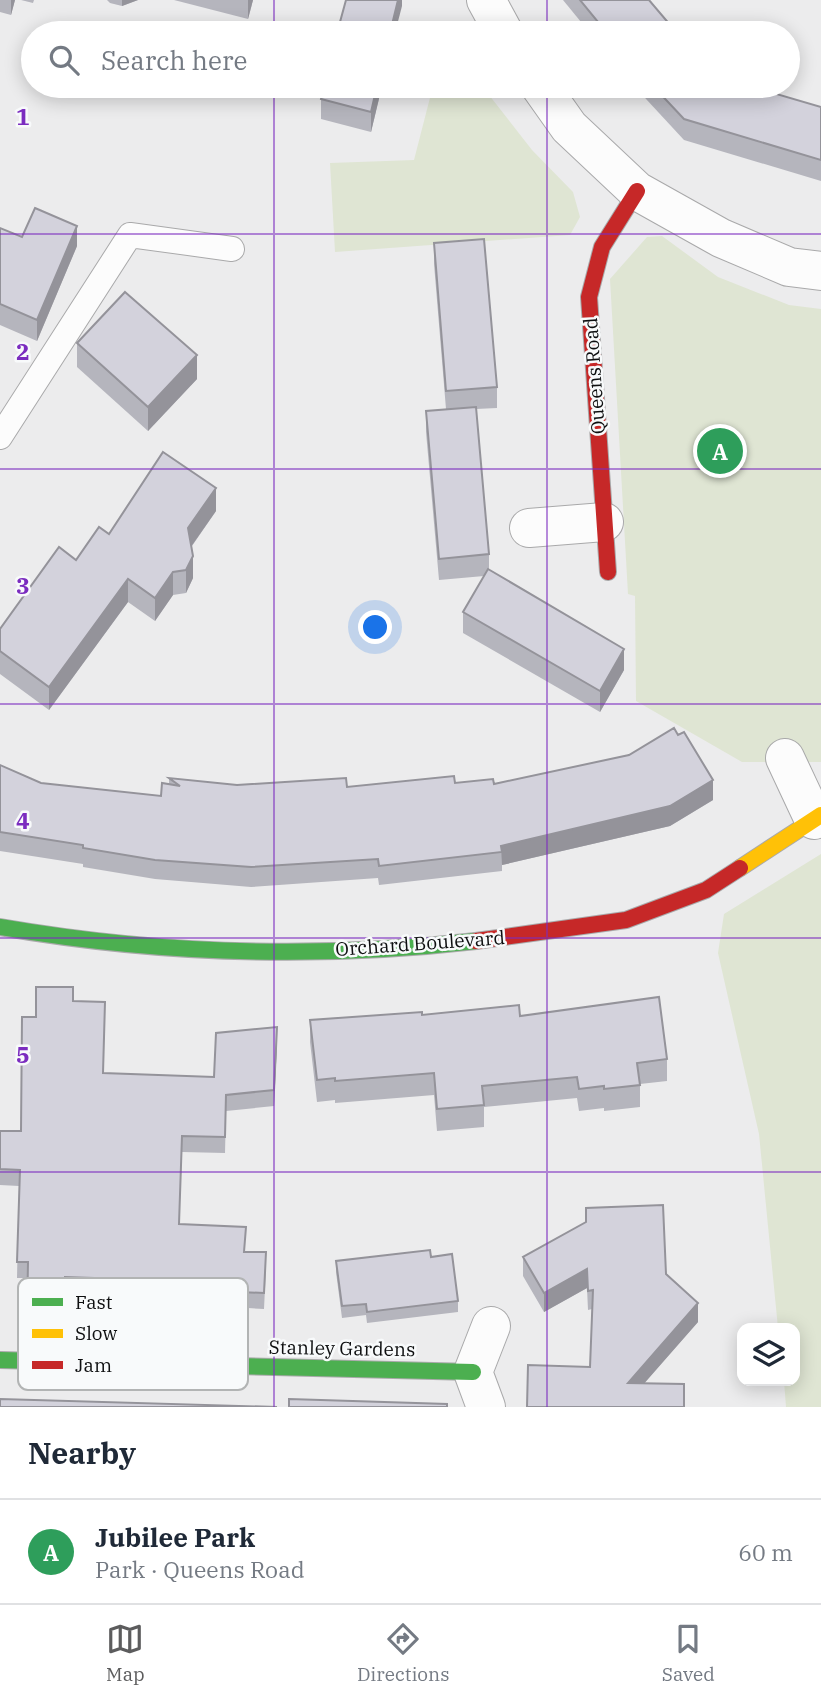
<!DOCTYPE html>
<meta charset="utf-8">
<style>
body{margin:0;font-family:"IBM Plex Serif",serif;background:#f6f6f7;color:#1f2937}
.controls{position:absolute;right:21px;bottom:21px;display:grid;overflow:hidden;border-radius:14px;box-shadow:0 4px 18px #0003}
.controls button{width:63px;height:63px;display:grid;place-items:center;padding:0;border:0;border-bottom:2px solid #e0e1e3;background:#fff;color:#1f2937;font:35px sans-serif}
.you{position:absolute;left:376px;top:628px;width:24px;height:24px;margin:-18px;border:5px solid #fff;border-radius:50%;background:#1a73e8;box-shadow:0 0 0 10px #1a73e833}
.badge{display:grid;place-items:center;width:46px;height:46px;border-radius:50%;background:#5c5c5d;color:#fff;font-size:23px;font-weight:700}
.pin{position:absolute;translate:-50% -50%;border:4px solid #fff;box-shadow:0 2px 7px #0006}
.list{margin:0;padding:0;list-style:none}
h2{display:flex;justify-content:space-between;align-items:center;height:91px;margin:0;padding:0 28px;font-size:30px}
h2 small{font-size:23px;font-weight:400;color:#747a83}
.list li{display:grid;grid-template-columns:46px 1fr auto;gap:21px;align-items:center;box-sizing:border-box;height:105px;padding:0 28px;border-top:2px solid #e0e1e3}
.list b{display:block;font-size:26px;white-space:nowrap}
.list p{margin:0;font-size:23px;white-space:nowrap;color:#747a83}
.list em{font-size:23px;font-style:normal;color:#747a83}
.icon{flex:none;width:38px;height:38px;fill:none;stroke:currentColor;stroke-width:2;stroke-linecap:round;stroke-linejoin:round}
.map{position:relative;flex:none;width:821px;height:1407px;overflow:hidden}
.search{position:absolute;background:#fff;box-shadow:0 4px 18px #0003;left:21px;right:21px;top:21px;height:77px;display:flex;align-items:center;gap:18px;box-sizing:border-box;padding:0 24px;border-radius:38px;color:#747a83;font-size:26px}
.sheet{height:196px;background:#fff}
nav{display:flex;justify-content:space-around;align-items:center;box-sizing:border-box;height:98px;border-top:2px solid #e0e1e3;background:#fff;font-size:19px;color:#747a83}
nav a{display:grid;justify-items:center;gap:4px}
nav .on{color:#5c5c5d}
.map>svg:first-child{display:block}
.green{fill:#dfe5d3}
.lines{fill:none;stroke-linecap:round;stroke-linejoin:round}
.lane-casing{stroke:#a9a9aa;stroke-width:26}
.street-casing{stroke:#a9a9aa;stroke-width:40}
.fast-casing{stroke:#a9a9aa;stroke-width:18}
.slow-casing{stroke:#a9a9aa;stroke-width:18}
.jam-casing{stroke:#a9a9aa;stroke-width:18}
.lane{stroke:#fcfcfc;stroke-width:24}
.street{stroke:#fcfcfc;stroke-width:38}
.fast{stroke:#4caf50;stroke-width:16}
.slow{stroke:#ffc107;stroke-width:16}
.jam{stroke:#c62828;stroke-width:16}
.wall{fill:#b5b5bd}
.shaded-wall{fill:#94939a}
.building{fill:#d3d2dc;stroke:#94939a;stroke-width:2}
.grid{fill:none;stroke:#7b2cbf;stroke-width:2;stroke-opacity:0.55}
.labels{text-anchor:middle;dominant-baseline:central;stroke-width:5;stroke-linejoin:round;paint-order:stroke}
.street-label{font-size:19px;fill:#0e0f10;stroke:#f8fafb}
.key{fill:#f8fafb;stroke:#b2b4b4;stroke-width:2}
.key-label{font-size:19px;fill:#0e0f10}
.grid-label{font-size:23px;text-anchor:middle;font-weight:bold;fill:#7b2cbf;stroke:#f8fafb;stroke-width:5;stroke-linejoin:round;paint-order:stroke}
</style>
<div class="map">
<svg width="821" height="1407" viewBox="0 0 821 1407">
<rect width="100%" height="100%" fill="#ececed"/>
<g class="green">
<polygon points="433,86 482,86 532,150 573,192 580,217 570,235 335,252 330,163 414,160"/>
<polygon points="662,236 718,277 789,305 821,309 821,762 742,762 636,701 635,596 628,594 610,279 647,237"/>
<polygon points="821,854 821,1407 786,1407 784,1381 795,1381 795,1328 778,1328 759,1134 718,953 724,914"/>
</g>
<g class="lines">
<g class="lane-casing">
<polyline id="lane" points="0,437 130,235 232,249"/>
</g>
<g class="street-casing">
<g id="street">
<polyline points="486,0 504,33"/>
<polyline points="540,86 569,127 637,191 721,238 789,267 821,271"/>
<polyline points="529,528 604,522"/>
<polyline points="785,758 814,820"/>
<polyline points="486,1407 473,1372 491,1326"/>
</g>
</g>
<g class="fast-casing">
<g id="fast">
<path d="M0,927C156,954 319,959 476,941"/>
<polyline points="0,1360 473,1372"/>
</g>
</g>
<g class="slow-casing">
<polyline id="slow" points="740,868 821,815"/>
</g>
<g class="jam-casing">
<g id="jam">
<polyline points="608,572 589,297 602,247 637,191"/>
<polyline points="476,941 626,920 706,890 740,868"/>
</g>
</g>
<use href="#lane" class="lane"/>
<use href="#street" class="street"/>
<use href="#fast" class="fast"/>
<use href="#slow" class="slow"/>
<use href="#jam" class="jam"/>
</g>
<g class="wall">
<polygon points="0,0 15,0 11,15 0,12"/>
<polygon points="21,0 34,0 33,3"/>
<polygon points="107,0 138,0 122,6 110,3"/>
<polygon points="174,0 253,0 248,19"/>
<polygon points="563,0 649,0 677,33 590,33"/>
<polygon points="324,86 382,86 371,132 321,119 321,99"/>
<polygon points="634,86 749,86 821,107 821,181 684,140"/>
<polygon points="0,228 22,237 77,246 37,341 0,325"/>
<polygon points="434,243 497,387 497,408 476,409 489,554 489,570 624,670 600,712 463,633 463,612 484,576 439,580 426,432 426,411 446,409 434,264"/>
<polygon points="77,343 197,379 148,431 77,367"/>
<polygon points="216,511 192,546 193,578 186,593 173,595 155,621 128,602 49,710 0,674 0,629 76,560 109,534"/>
<polygon points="0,765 41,783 161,796 169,784 169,778 237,785 347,787 455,783 494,784 713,800 670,826 502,865 502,871 379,885 378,878 251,887 155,879 83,867 83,864 0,851"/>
<polygon points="73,1001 105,1018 103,1073 214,1077 277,1043 274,1106 226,1111 225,1153 182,1152 179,1224 245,1252 266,1268 264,1309 216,1306 216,1298 65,1293 64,1332 27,1331 28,1278 17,1278 19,1186 0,1185 0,1131 21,1131 36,1017"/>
<polygon points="422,1015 667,1059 667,1081 640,1084 640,1107 604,1111 604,1108 579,1111 577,1098 484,1107 484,1127 437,1131 434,1095 335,1103 335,1100 317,1102 310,1042 310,1020"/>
<polygon points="586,1208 666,1274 698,1322 644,1383 684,1407 590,1367 592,1309 588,1310 587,1288 544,1312 523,1276 523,1257 586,1222"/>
<polygon points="431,1257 458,1301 458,1312 367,1323 366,1315 342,1318 336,1272 336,1261"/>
</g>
<g class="shaded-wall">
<polygon points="11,0 15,0 11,15"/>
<polygon points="122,0 138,0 122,6"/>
<polygon points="248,0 253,0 248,19"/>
<polygon points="398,0 402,0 402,6 395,33 390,33"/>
<polygon points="377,86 382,86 371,132 371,112"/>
<polygon points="77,226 77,246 37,341 37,320"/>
<polygon points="197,355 197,379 148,431 148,407"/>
<polygon points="216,488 216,511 188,551 188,528"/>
<polygon points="193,556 193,578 186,593 186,570"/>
<polygon points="173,572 173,595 155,621 155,598"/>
<polygon points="128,579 128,602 49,710 49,687"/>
<polygon points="624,649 624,670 600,712 600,691"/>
<polygon points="713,780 713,800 670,826 502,865 501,846"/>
<polygon points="277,1027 277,1043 274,1106 274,1090"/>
<polygon points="587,1269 587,1288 544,1312 544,1293"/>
<polygon points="698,1303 698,1322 628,1402 628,1383"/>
</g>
<g class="building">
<polygon points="346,0 398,0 390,33 337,33"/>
<polygon points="580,0 649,0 677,33 607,33"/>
<polygon points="324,86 377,86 371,112 321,99"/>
<polygon points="653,86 749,86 821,107 821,160 684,119"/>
<polygon points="35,208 77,226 37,320 0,304 0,228 22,237"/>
<polygon points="484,239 497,387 446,391 434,243"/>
<polygon points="125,292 197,355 148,407 77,343"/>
<polygon points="476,407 489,554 439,559 426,411"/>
<polygon points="163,452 216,488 188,528 193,556 186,570 173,572 155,598 128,579 49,687 0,651 0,629 59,547 76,560 99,527 109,534"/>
<polygon points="488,569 624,649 600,691 463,612"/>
<polygon points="674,728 678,735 684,732 713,780 670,806 501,846 502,852 379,866 378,859 251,867 155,860 83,848 83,845 0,832 0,765 41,783 161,796 162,783 180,786 169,778 237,785 346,778 347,787 454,776 455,783 493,779 494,784 629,755"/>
<polygon points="36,987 73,987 73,1001 105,1002 103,1073 214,1077 216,1033 277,1027 274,1090 226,1095 225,1137 182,1136 179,1224 246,1227 244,1252 266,1252 264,1293 216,1291 216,1282 65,1277 64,1317 27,1316 28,1262 17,1262 20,1170 0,1169 0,1131 21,1131 22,1017 36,1017"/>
<polygon points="659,997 667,1059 637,1063 640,1085 604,1089 604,1086 579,1089 577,1077 482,1086 484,1105 437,1109 434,1073 335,1081 335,1078 317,1080 310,1020 422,1012 422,1015 519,1005 520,1016"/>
<polygon points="663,1205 666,1274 698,1303 628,1383 684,1384 684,1407 527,1407 528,1365 590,1367 593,1290 588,1291 587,1269 544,1293 523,1257 586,1222 586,1208"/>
<polygon points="430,1250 431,1257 452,1254 458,1301 367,1312 366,1304 342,1306 336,1261"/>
<polygon points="0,1399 277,1407 0,1407"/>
<polygon points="289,1399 447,1404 447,1407 289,1407"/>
</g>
<path class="grid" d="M274,0V33M547,0V33M274,86V1407M547,86V1407M0,234H821M0,469H821M0,704H821M0,938H821M0,1172H821"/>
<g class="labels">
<g class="street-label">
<text transform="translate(594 376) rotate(-94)">Queens Road</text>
<text transform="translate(420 943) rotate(-4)">Orchard Boulevard</text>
<text transform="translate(342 1348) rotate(1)">Stanley Gardens</text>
</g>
</g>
<rect x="18" y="1278" width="230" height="112" rx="10" class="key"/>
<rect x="32" y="1298" width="31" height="8" fill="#4caf50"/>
<rect x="32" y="1329" width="31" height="9" fill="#ffc107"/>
<rect x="32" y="1361" width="31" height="8" fill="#c62828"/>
<g class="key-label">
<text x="75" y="1309">Fast</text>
<text x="75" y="1340">Slow</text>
<text x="75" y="1372">Jam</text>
</g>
<g class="grid-label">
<text x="23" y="125">1</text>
<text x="23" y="360">2</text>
<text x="23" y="594">3</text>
<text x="23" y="829">4</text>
<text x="23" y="1063">5</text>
</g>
</svg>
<div class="controls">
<button><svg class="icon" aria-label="layers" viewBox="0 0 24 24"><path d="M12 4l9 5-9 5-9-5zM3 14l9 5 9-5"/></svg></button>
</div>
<div class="you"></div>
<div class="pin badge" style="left:720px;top:451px;background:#2e9e5b">A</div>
<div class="search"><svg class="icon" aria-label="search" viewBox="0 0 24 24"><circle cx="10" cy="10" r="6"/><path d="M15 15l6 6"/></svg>Search here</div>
</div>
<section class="sheet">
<h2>Nearby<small></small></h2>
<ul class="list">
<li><span class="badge" style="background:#2e9e5b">A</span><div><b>Jubilee Park</b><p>Park · Queens Road</p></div><em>60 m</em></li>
</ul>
</section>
<nav>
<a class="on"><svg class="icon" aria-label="map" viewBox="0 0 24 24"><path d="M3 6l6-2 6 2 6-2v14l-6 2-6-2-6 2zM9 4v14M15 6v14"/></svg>Map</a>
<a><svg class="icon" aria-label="directions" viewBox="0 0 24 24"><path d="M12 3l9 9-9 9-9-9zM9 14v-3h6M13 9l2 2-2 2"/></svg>Directions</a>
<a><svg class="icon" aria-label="saved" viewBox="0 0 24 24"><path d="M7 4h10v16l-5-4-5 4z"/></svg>Saved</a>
</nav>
